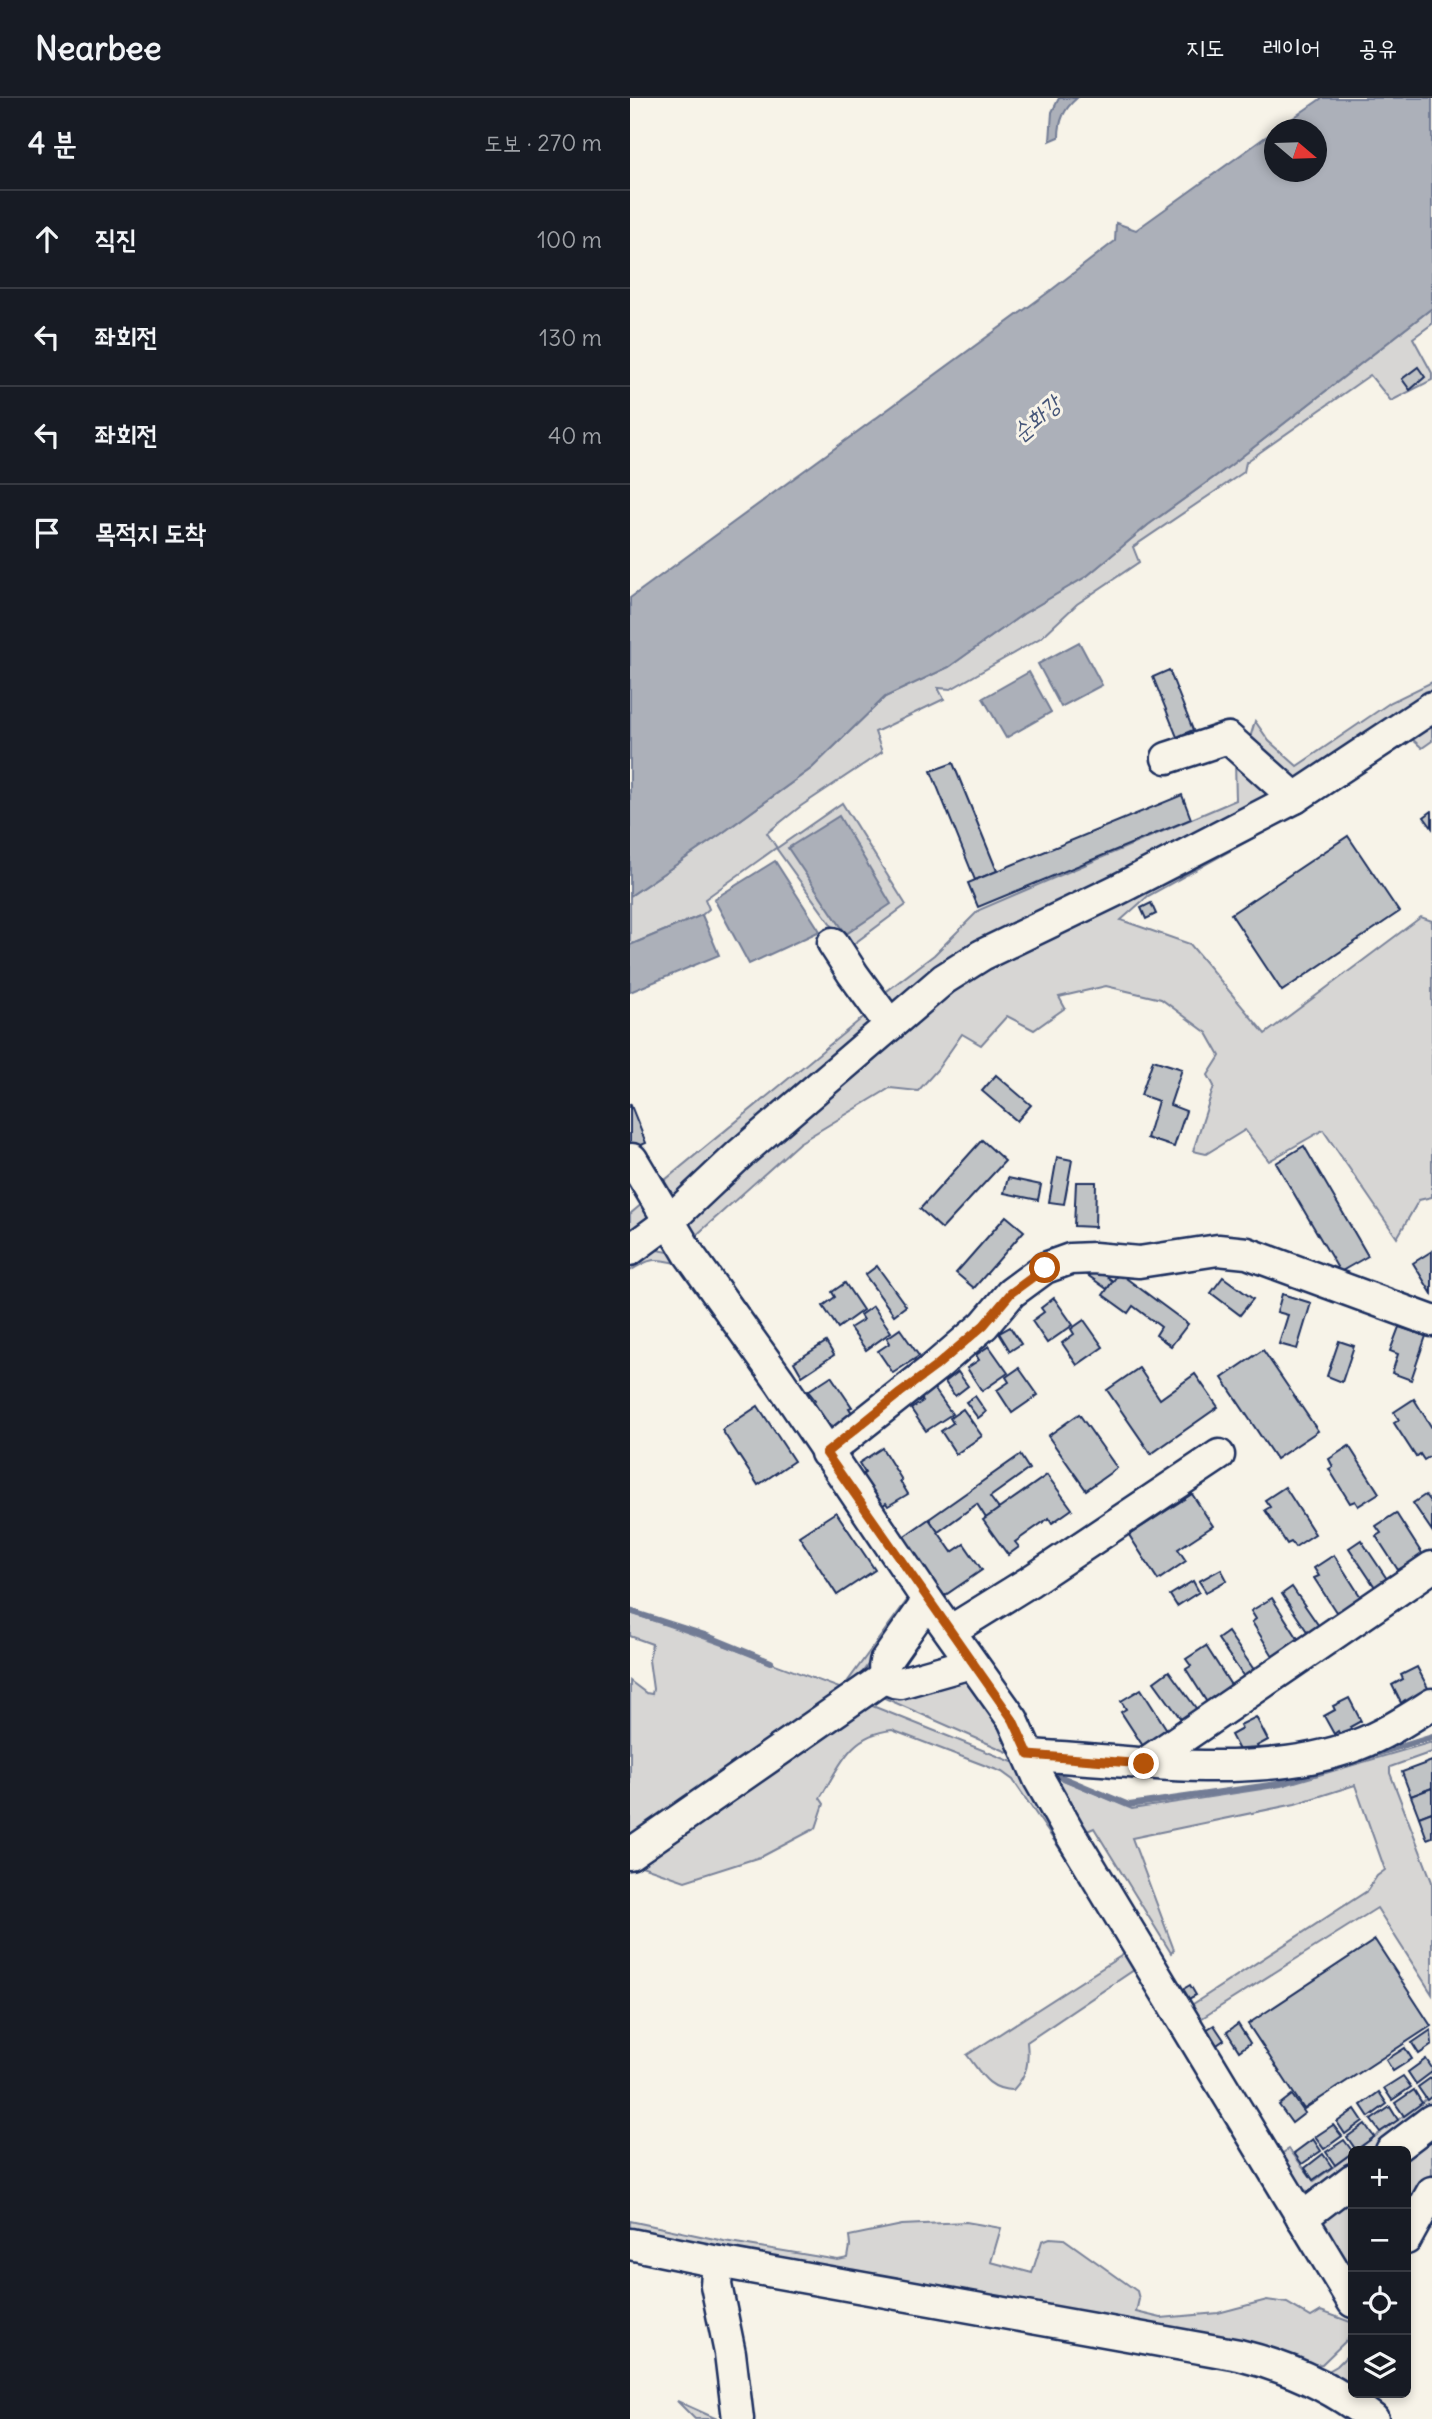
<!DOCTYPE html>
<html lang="ko">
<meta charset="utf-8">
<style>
body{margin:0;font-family:Delius,"Poor Story",sans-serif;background:#242831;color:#f1f3f6}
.controls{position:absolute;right:21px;bottom:21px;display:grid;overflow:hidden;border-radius:10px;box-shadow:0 4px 10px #0003}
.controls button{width:63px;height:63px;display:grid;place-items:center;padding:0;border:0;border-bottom:2px solid #363941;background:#171b24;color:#f1f3f6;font:35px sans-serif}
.compass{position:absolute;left:634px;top:21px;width:63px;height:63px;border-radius:50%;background:#171b24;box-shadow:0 4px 10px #0003;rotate:109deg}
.stop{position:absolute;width:21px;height:21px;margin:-16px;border:5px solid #b45309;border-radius:50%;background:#fff}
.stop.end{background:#b45309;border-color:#fff;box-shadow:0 2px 7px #0008}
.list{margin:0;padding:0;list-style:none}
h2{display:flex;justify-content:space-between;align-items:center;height:91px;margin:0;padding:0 28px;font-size:30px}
h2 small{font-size:23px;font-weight:400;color:#9ea1a6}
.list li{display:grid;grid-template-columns:46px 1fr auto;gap:21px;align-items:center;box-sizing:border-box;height:98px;padding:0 28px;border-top:2px solid #363941}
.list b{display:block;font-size:26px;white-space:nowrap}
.list em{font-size:23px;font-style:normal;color:#9ea1a6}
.icon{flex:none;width:38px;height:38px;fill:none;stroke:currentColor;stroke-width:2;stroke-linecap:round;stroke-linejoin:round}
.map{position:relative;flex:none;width:802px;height:2321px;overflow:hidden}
header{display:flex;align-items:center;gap:42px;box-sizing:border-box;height:98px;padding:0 35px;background:#171b24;border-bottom:2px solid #363941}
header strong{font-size:33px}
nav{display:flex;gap:38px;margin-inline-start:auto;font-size:24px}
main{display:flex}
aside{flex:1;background:#171b24}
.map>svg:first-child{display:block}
.green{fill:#d7d6d4;stroke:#798299;stroke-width:2}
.water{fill:#acb0b9;stroke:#727c95;stroke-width:2}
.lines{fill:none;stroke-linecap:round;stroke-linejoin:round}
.stream{stroke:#727c95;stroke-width:6}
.building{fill:#c0c3c5;stroke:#1b2f5e;stroke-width:2}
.minor-casing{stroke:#1b2f5e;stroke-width:35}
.minor{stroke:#f7f3e8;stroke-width:30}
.route{stroke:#b45309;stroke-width:9}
.labels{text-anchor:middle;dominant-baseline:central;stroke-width:6;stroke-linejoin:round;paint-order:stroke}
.water-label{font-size:23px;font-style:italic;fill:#465679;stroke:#f7f3e8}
</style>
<header>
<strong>Nearbee</strong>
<nav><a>지도</a><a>레이어</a><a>공유</a></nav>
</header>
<main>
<aside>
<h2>4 분<small>도보 · 270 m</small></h2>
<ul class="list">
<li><svg class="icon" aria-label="ahead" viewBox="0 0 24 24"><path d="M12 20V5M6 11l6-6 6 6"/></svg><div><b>직진</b></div><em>100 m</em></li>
<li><svg class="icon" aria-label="left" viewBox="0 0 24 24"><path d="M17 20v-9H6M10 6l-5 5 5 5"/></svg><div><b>좌회전</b></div><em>130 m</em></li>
<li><svg class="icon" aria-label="left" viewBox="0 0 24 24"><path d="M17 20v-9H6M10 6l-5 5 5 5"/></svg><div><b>좌회전</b></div><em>40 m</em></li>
<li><svg class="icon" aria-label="arrive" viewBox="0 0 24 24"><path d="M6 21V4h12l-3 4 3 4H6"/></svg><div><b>목적지 도착</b></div></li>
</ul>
</aside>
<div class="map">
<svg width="802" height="2321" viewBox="0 0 802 2321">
<rect width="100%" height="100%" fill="#f7f3e8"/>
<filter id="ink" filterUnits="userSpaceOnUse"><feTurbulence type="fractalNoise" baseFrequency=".0143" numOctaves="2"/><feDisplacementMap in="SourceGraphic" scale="14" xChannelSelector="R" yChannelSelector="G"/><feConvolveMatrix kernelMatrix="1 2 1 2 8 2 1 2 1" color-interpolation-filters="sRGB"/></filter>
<g filter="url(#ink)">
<g class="green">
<polygon points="802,210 802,226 783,240 802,275 802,282 761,303 740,277 616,364 614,374 503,449 509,464 447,506 412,539 321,591 308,590 314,601 245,634 252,654 171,708 137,735 147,750 212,705 276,807 218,850 146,750 75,801 79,811 72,817 0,847 0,798 91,736 182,670 255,599 319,569 393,516 457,478 518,427 601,367"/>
<polygon points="802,584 802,598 668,686 635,652 620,640 625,623 639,643 667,668 761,604"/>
<polygon points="802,625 802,643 792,650 781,640"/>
<polygon points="605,664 651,696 262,907 253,896 304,857 349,812 606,702"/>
<polygon points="647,722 647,727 518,798 491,822 560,846 635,936 791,819 802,823 802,1099 789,1102 767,1140 693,1032 639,1063 615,1032 576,1056 563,1053 584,988 578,977 590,958 577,935 531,901 476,888 429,899 435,910 404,932 377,918 351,947 332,936 307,972 288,993 260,990 169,1045 62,1141 59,1124 64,1113 323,892 368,861"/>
<polygon points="242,912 247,923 40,1102 29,1087"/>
<polygon points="19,1100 26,1115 0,1135 0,1116"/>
<path d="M22,1151L44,1155L47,1165C24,1160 20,1160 0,1173V1161Z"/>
<path d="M277,1492L284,1503L218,1594L0,1745V1583L16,1595L22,1596L23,1591L19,1562L22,1546L0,1538V1515C72,1538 142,1565 212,1591L278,1501Z"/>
<polygon points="337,1579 376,1620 382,1656 250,1598 305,1583"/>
<path d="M230,1603L395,1669L610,2030L660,2110L654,2114L507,1870L397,1944C399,1964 398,1976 383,1992C358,1992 351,1975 337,1957L494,1856L497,1850L383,1682L372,1674L262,1632C219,1637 211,1666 190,1700L194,1706L186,1730L133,1758L55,1783L0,1764V1762Z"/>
<polygon points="802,1644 802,1654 760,1669 760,1675 802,1784 802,1896 747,1810 569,1922 560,1908 737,1793 747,1778 755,1772 725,1687 665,1706 502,1740 544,1852 541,1855 464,1730 455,1734 419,1676 502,1711 651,1688"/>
<polygon points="802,1997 802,2010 746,2053 725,2053"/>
<polygon points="802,2026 802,2086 776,2134 776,2053"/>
<path d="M659,2051L684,2083L723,2054V2071C704,2086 695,2099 669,2091L651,2063V2056Z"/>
<polygon points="723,2085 723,2184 685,2120"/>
<polygon points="0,2123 94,2143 208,2162 218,2160 220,2148 219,2138 272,2127 336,2124 371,2130 361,2164 402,2175 412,2143 420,2140 434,2141 507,2193 509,2201 506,2214 531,2220 588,2215 637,2202 657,2205 681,2219 691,2213 723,2225 723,2236 692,2266 681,2267 0,2135"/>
<polygon points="723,2252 723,2292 695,2275 707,2268"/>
<polygon points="47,2303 87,2321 65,2321"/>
</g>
<g class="water">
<path d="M429,0H447C434,11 429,22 429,39L420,43L422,14Z"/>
<polygon points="692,0 802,0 802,210 601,367 518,427 457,478 393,516 319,569 255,599 182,670 91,736 0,798 0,500 420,193 485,143 486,125 506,132 644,33 645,74 687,74 687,32 647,31"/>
<polygon points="449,544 472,587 431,609 408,566"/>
<polygon points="399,574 421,614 376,640 353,600"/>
<polygon points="209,718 261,806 216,836 158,750"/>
<polygon points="145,763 190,833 119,866 84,801"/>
<polygon points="72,817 89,857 0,894 0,847"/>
</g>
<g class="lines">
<g class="stream">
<polyline points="0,1513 75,1537 141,1564"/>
<polyline points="724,1663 802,1639"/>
<polyline points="417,1673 499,1707 647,1686 700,1670"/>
</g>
</g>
<g class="building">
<polygon points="788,269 795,279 780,292 772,281"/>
<polygon points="539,572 563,632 547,639 523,579"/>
<polygon points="323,665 367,773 345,782 301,673"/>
<polygon points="552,697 561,721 348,809 338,785"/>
<polygon points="802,713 802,730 794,719"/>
<polygon points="718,738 769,814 652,893 601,816"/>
<polygon points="521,805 526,816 516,821 511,810"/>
<polygon points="523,962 552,971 540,1007 556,1013 544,1049 517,1040 528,1003 511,997"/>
<polygon points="366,977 401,1007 387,1023 352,993"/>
<polygon points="0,1005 16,1045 2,1051 0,1046"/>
<polygon points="352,1042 375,1063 312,1131 290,1111"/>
<polygon points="674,1048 738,1158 710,1174 646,1065"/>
<polygon points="427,1059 442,1062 434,1106 419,1104"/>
<polygon points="378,1080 411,1087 408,1102 374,1095"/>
<polygon points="446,1084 466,1084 465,1129 444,1128"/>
<polygon points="376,1118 394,1133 344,1190 326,1175"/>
<polygon points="802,1153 802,1196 783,1165"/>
<polygon points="247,1168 276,1208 264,1217 235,1177"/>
<polygon points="462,1168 483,1183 477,1191 456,1176"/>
<polygon points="489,1175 558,1226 541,1248 526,1237 531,1229 503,1208 498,1215 473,1197"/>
<polygon points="593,1179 623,1201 610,1217 581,1195"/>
<polygon points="215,1185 233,1212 208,1230 193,1208 205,1199 202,1194"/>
<polygon points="652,1196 681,1205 667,1251 649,1246 658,1217 647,1214"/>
<polygon points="424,1200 443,1227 417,1245 402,1223 414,1214 411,1210"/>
<polygon points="243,1208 261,1234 236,1252 220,1230 233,1222 230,1217"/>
<polygon points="454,1222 473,1249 447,1267 432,1245 444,1236 441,1231"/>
<polygon points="380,1229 391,1246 380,1253 369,1235"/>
<polygon points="769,1229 796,1238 781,1282 762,1275 768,1256 760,1253"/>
<polygon points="270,1231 289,1258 263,1275 248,1253 260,1245 257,1240"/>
<polygon points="709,1243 724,1248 712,1284 697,1278"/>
<polygon points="196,1244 204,1257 172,1278 164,1264"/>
<polygon points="359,1248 378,1275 352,1293 337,1270 349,1262 346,1257"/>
<polygon points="633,1252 688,1333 646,1361 592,1280"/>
<polygon points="389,1270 408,1297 382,1315 367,1292 379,1284 376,1279"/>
<polygon points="509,1270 530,1301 565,1276 588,1309 521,1356 477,1292"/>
<polygon points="328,1274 338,1288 325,1298 315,1284"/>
<polygon points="201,1278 222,1309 219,1310 227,1323 201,1336 181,1304 185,1302 178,1293"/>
<polygon points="303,1289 322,1316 296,1333 281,1311 293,1303 290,1298"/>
<polygon points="345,1298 356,1314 348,1320 336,1304"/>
<polygon points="784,1301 802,1330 802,1357 794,1362 790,1356 786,1359 764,1325 769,1322 764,1314"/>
<polygon points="128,1308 164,1363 128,1387 92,1332"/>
<polygon points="333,1311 352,1338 326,1356 311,1333 323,1325 320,1320"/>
<polygon points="449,1316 487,1370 456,1392 418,1338"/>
<polygon points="719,1348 749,1395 728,1408 725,1403 720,1405 699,1371 703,1369 699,1361"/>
<polygon points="252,1350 272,1382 270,1383 278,1396 258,1408 256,1405 252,1408 232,1377 235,1375 229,1365"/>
<polygon points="390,1357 399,1371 360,1399 369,1411 356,1420 347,1406 308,1434 299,1421"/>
<polygon points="417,1377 442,1411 422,1425 419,1420 385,1444 389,1449 378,1457 353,1422"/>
<polygon points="655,1389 685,1436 665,1449 661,1444 657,1446 635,1412 640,1409 635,1402"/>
<polygon points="562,1396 583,1428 548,1451 556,1463 528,1482 499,1437"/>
<polygon points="795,1397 802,1406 802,1433 783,1405"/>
<polygon points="206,1414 245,1472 207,1497 169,1438"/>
<polygon points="766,1415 796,1462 776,1475 772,1470 768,1472 746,1438 751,1435 746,1428"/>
<polygon points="299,1421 322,1454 334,1446 352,1472 314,1498 273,1439"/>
<polygon points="731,1442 761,1487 749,1495 719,1450"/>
<polygon points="704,1457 734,1504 714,1518 710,1512 706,1514 684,1480 689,1478 684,1470"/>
<polygon points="591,1471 597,1482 576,1494 569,1483"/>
<polygon points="563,1483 569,1494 547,1508 540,1497"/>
<polygon points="662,1489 693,1534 682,1541 652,1496"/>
<polygon points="642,1500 672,1547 651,1560 648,1555 643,1558 622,1524 626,1521 621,1513"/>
<polygon points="598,1534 629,1579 619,1586 588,1541"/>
<polygon points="576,1548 606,1595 578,1606 556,1571 561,1568 556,1561"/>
<polygon points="787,1569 799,1592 778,1608 775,1602 771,1605 762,1587 773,1581 771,1577"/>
<polygon points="539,1573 571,1617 556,1628 524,1584"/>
<polygon points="511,1591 541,1638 521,1651 517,1645 513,1648 491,1614 496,1611 491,1603"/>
<polygon points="719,1600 731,1623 720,1629 722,1633 711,1639 708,1633 704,1636 694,1618 705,1612 703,1608"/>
<polygon points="626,1619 638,1642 627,1648 629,1652 618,1658 615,1652 610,1654 601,1637 612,1631 610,1627"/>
<polygon points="802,1663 802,1690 781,1698 772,1674"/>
<polygon points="802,1690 802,1714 789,1719 781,1698"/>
<polygon points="802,1714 802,1739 797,1741 789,1719"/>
<polygon points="745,1842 801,1928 674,2011 618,1926"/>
<polygon points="560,1887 566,1897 555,1903 550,1893"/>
<polygon points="608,1926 620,1945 609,1953 597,1934"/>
<polygon points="584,1927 594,1942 581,1951 571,1935"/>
<polygon points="801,1932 802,1947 789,1956 782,1945"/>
<polygon points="775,1950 782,1961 763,1973 756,1962"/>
<polygon points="796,1961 802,1970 802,1974 786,1986 778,1974"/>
<polygon points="773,1978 781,1989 762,2002 754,1990"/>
<polygon points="802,1979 802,1998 797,2002 788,1989"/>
<polygon points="784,1992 792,2005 774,2018 765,2005"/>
<polygon points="749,1994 757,2006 739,2019 731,2007"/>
<polygon points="662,1997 675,2015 662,2025 649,2007"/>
<polygon points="760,2009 768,2022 750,2034 741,2022"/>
<polygon points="725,2011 733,2023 715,2036 707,2024"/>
<polygon points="735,2026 744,2039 726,2052 717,2039"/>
<polygon points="703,2027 712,2038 694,2051 685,2039"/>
<polygon points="683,2041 691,2053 672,2066 664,2055"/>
<polygon points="714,2042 723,2054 705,2067 696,2054"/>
<polygon points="693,2056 702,2069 683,2082 675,2070"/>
</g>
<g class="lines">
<g class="minor-casing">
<g id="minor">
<polyline points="537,660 598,640 665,700"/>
<polyline points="203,845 223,876 260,927"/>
<polyline points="2,1061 59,1156 149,1282 298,1503 383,1622 409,1681 438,1732 723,2204"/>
<polyline points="0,1152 38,1124 110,1056 314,881 352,857 485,793 665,700 802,609"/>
<polyline points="196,1355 305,1269 354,1227 381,1195 415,1170 440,1161 464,1160 509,1164 588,1152 617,1155 802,1223"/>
<path d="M298,1503L255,1564C252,1576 257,1584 270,1585L341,1565"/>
<polyline points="320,1533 399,1484 589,1357"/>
<path d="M399,1657C501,1662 630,1684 727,1647C754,1637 778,1621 802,1606"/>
<polyline points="514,1666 802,1469"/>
<polyline points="0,1756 256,1578"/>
<polyline points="761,2053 802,2022"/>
<polyline points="672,2120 723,2081"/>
<polyline points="776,2141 802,2094"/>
<path d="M0,2146L88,2164L609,2257C658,2269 703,2289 743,2321"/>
<polyline points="88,2164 86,2187 100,2255 108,2321"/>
</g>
</g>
<use href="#minor" class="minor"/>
</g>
</g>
<g class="lines" filter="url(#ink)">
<polyline class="route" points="415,1170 381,1195 354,1227 305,1269 270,1295 196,1355 383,1622 399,1657 514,1666"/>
</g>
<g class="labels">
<g class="water-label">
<text transform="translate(406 320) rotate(-41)">순화강</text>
</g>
</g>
</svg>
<div class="controls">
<button>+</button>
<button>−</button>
<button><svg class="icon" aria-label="locate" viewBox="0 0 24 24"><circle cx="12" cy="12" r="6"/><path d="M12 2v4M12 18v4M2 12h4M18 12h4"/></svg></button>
<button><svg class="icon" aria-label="layers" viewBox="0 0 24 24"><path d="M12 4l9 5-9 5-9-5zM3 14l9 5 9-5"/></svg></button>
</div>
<svg class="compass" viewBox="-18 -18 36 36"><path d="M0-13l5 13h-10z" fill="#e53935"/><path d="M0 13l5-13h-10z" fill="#9ea1a6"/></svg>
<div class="stop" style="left:415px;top:1170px"></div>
<div class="stop end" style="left:514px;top:1666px"></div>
</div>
</main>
